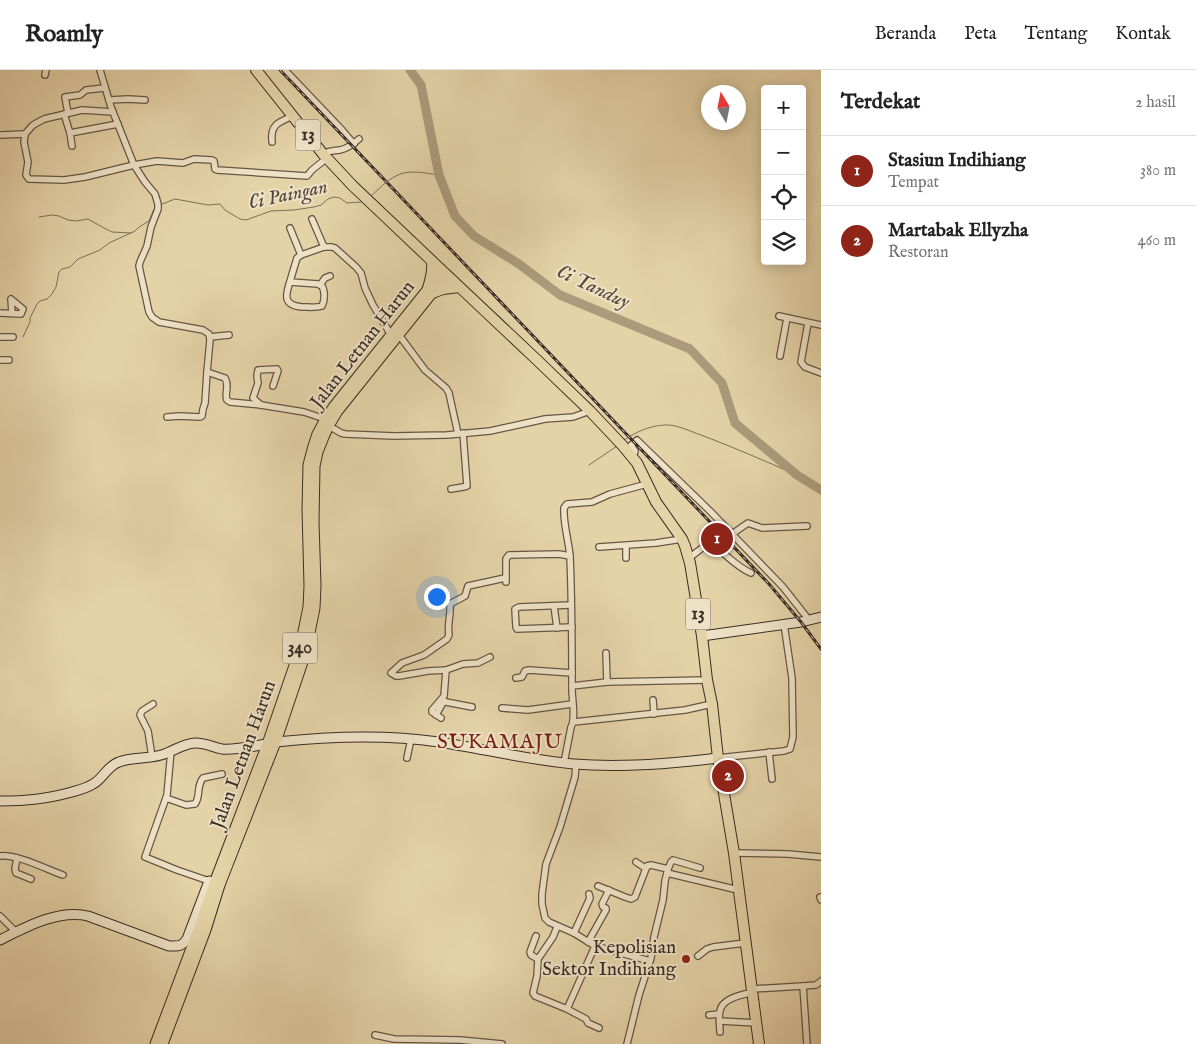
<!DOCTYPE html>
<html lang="id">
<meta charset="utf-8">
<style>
body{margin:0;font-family:"IM FELL English",serif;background:#f6f6f6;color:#222}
.controls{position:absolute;right:15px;top:15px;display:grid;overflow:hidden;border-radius:5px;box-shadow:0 2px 12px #0003}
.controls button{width:45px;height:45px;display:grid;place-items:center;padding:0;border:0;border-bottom:1px solid #e0e0e0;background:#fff;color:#222;font:25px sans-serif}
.compass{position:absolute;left:701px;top:15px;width:45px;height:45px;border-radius:50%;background:#fff;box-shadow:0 2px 12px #0003;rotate:350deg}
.you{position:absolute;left:436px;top:526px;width:18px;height:18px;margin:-12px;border:4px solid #fff;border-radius:50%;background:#1a73e8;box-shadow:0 0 0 8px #1a73e833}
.badge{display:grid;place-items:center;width:32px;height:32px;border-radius:50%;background:#8f2418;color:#fff;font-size:16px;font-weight:700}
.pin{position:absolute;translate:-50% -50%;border:2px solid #fff;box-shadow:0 1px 5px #0006}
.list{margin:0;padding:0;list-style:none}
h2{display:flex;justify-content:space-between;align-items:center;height:65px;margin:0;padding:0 20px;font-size:21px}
h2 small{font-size:16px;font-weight:400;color:#767676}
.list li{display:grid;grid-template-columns:32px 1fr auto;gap:15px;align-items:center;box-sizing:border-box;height:70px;padding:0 20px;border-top:1px solid #e0e0e0}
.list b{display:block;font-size:19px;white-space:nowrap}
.list p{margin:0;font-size:16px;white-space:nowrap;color:#767676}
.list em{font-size:16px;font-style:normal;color:#767676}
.icon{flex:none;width:28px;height:28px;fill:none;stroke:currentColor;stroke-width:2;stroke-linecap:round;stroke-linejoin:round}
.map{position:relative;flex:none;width:821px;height:974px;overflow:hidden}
header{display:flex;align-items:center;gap:30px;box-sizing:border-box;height:70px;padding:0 25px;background:#fff;border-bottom:1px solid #e0e0e0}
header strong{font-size:24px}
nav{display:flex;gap:28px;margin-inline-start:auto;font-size:18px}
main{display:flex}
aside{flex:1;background:#fff}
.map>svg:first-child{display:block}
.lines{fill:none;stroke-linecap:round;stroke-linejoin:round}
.stream{stroke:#7e6e5a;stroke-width:1}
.river{stroke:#ab9a7c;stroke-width:9}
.street-casing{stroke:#655646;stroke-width:8}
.secondary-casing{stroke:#3a2c26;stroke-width:11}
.primary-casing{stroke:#3a2c26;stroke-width:11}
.highway-casing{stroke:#3a2c26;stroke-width:12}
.street{stroke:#eee2c6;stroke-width:5.5}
.secondary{stroke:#eee2c6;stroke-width:9}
.primary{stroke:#e5d3a8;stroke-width:9}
.highway{stroke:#e5d3a8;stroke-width:10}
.rail-casing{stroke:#3a2c26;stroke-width:3}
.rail{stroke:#eee2c6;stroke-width:1;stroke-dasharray:4;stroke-linecap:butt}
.poi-dot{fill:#8f2418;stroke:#eee2c6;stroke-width:2}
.labels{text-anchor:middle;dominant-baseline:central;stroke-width:4;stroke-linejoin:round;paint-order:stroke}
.shield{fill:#eee2c6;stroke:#706356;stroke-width:1}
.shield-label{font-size:18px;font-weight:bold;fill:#3a2c26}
.street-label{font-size:19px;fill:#3a2c26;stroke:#eee2c6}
.poi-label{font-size:19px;fill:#3a2c26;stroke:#eee2c6;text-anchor:end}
.water-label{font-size:20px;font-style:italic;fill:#56483c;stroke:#eee2c6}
.quarter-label{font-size:21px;letter-spacing:1px;fill:#7a1f14;stroke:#eee2c6}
</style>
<header>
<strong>Roamly</strong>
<nav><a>Beranda</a><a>Peta</a><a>Tentang</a><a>Kontak</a></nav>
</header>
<main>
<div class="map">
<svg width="821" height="974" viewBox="0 0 821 974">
<rect width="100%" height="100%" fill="#e5d3a8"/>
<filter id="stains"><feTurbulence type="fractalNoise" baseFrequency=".004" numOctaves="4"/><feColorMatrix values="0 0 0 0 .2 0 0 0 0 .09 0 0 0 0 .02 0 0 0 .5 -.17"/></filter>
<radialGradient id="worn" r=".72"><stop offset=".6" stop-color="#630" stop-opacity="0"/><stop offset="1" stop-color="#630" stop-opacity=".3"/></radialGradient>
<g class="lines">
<g class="stream">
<path d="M371,126C379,119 387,110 396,106C408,99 425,103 439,105"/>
<polyline points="160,135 175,129 208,135 220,134 225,140 240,149 246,150 271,141 294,140 314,137 321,135 328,129 334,127 340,128 347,133 361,132"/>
<polyline points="39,147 52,145 59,146 68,150 76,151 88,149 104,158 112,162 131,163"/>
<polyline points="23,267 30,252 30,248 37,234 40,231 47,229 52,224 56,217 59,202 62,199 70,197 78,189 100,180 109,173 135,161 139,157 149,151 154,139 156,137"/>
<path d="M624,370C636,362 649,356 664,355C676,354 689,361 701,365C733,377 765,391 797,405"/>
<polyline points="589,395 617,376"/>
</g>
<polyline class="river" points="410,0 421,15 439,105 455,146 474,166 519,194 560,225 690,279 722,313 735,353 797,405 821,420"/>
<g class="street-casing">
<g id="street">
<path d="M100,0L111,37L134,95L145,112L155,124L158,134V139L151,157L147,176L140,192L139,196L149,242L152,247L159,252L203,260L209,264L210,270L207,302L225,308C230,316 224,323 227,330L230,332L261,335L304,342L325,349"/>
<polyline points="285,0 342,60 354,74"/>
<polyline points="45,5 46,0"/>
<polyline points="109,30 128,29 145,30"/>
<polyline points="113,42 82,40 44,49 33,55 25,64 24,72 28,92 26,105 29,109 64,110 85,107 134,95 157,91 183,93 194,89 212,90 214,91 215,99 217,100 307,106 312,100 327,88"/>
<polyline points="68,43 65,27 80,25 86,20 104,18"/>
<polyline points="64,44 70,63"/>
<polyline points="0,65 25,64"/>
<path d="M272,72C270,55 278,52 293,46"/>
<polyline points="72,76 70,63 118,54"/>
<path d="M323,84C330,80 332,81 340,80C347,79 353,74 359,69"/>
<polyline points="312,149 324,177"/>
<polyline points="290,158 301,185"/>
<path d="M290,212L318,214L322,216C325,221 325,230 322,236C316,238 308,237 302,237C280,235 287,222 291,208C293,201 295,195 297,188L301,185L324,177H332L335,178L356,197L361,203L365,218L373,235L391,265"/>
<polyline points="320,215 325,208 330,206"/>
<polyline points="0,243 21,244 23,239 11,229 12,243"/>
<polyline points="779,246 821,255"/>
<polyline points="808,253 801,292 805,297 821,303"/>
<polyline points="399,265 425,300 446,318 449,323 458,364"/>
<polyline points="0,267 13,267"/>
<polyline points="210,267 229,265"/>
<polyline points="780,286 787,248"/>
<polyline points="0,290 9,290"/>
<polyline points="261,335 253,328 258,313 257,306 258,300 277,299 278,301 273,316"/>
<polyline points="167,347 179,346 200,347 202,346 203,339 205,333 207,302"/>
<polyline points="329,356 341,363 345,364 394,366 447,365 490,361 545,349 573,347 590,341"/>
<polyline points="633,386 635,381 631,375 637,370 711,442 732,464"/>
<polyline points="451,419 463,417 467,416 463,363"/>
<polyline points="807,456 762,458 748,453 732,464 783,517 809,550"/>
<polyline points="626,476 626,488"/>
<polyline points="599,477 656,473 682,469"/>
<path d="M689,488L706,475L712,474C725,483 735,496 751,503"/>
<polyline points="506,512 506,489 509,485 559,484 570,486"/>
<polyline points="571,535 519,537 515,539 516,557 517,559 572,557"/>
<polyline points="554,536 557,558"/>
<polyline points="606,583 607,612"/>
<path d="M490,587L478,593L463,594L446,600L428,601L399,606H396L391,603L402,593L424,585L447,569L449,565C447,555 451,545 450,534L465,526L468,516L505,508"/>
<polyline points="516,608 522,607 525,601 529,600 572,603"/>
<polyline points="572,616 607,612 707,610"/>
<polyline points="442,629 444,631 446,632 472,637"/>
<polyline points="653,630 654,644"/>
<polyline points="502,638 528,640 572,634"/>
<polyline points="436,645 444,631"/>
<polyline points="441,648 432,642 432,640 444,626 446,600"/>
<polyline points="574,652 685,640 712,634"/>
<polyline points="171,681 167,725 145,787 177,800 209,811"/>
<polyline points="769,682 772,709"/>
<polyline points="152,687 148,661 140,645 142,641 153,634"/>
<polyline points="407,688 411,669"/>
<polyline points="718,688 784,681 790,679 793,667 792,608 784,554"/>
<path d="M564,693L571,657C576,649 572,629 572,619C572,575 572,531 570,487C569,471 563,454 564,438L567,434L592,432L610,424L647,414"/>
<polyline points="576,694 575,707 560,757 546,794 542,824 542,834 545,848 549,852 574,863 595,876 650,891"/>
<path d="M166,728L186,735L195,734C201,726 196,716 203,708L222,704"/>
<polyline points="734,783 788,784 821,787"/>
<path d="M0,786C17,784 46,799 63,805"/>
<polyline points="17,788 15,799 16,803 31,809"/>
<polyline points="636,792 645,798"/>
<polyline points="668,799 671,792 673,790 700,798"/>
<polyline points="598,816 625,827 631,829 635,827 647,796 651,795 668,799 667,803"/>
<polyline points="820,827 821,830"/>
<polyline points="0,846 16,862"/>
<polyline points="557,857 553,867 538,889 537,906 533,923 535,926 567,939 595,876"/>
<polyline points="574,863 590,828 589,824"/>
<polyline points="536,866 530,882 531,885 538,889"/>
<polyline points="588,872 606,840 606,838 603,837 602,834 609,820"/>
<polyline points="698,886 707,879 713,877 745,873"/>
<polyline points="803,916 816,915 821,911"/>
<polyline points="752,919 803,916 807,974"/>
<polyline points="567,939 586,949 588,953 599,958"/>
<polyline points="709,945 719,944"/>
<polyline points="720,951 757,953"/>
<path d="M720,962C720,955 718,948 720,941C722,928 742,925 753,922"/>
<polyline points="375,965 394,969 460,970 502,974"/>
<polyline points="627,974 639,925 651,888 654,867 663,830 665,811 667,803 738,820"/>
</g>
</g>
<g class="secondary-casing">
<g id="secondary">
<polyline points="702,566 801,552 821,547"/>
<path d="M276,672C331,666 385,664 439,672C484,679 529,690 574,694C622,698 670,694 718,688"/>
<path d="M0,731C27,731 46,729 72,722C79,720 87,718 93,714C103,709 107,696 119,692C133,686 152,690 167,683C177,679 185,673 196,673C205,673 213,677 222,679C232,680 256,676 267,674"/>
<path d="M0,870C26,857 59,839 88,846L169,876C179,876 181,877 187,869L209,811L220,815"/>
</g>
</g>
<g class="primary-casing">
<g id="primary">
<polyline points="155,974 199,857 214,813 267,674 299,581 308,537 309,516 307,439 308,395 313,376 317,364 325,349 333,337 442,201"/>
<polyline points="163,974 206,860 220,815 276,672 306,583 315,538 316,516 314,452 315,396 318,382 324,367 329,356 338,341 430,226 449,207"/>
</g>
</g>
<g class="highway-casing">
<g id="highway">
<polyline points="256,0 323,84 352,115 432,191 537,290 590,341 623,376 637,393 656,432 682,469 685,476 690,493 702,566 707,610 712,634 718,688 734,783 759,974"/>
<path d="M428,218C431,209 433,201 432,191"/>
<polyline points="435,222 443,219 459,217"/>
</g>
</g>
<use href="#street" class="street"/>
<use href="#secondary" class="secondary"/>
<use href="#primary" class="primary"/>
<use href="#highway" class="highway"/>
<g class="rail-casing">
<polyline id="rail" points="280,0 769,514 801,552 821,579"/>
</g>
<use href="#rail" class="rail"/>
</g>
<circle class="poi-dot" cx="686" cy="889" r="5"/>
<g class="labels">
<g class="shield">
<rect x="295.5" y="49.5" width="25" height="31" rx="4"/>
<rect x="685.5" y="528.5" width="25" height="31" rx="4"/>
<rect x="282.5" y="562.5" width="35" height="31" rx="4"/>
</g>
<g class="shield-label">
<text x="308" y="65">13</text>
<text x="698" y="544">13</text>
<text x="300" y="578">340</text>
</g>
<g class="street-label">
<text transform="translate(363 275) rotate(-52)">Jalan Letnan Harun</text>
<text transform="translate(244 685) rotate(-70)">Jalan Letnan Harun</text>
</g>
<g class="poi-label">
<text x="676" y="878">Kepolisian<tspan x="676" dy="22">Sektor Indihiang</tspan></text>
</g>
<g class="water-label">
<text transform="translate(288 125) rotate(-12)">Ci Paingan</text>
<text transform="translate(593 217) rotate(25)">Ci Tanduy</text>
</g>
<g class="quarter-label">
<text x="500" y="672">SUKAMAJU</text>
</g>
</g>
<rect width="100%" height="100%" filter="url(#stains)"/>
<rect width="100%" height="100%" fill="url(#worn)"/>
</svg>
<div class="controls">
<button>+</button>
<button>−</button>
<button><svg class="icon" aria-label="locate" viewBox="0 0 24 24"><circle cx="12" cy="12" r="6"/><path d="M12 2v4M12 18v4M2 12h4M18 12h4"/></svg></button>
<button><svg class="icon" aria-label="layers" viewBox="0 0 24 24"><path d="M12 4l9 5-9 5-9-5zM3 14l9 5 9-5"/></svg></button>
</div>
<svg class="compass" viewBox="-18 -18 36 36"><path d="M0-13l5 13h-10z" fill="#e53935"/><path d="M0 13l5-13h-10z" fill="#767676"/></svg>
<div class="you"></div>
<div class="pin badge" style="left:717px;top:469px">1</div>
<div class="pin badge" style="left:728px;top:706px">2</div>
</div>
<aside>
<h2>Terdekat<small>2 hasil</small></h2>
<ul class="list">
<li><span class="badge">1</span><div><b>Stasiun Indihiang</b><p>Tempat</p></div><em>380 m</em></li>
<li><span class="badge">2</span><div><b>Martabak Ellyzha</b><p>Restoran</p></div><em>460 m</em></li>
</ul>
</aside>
</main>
